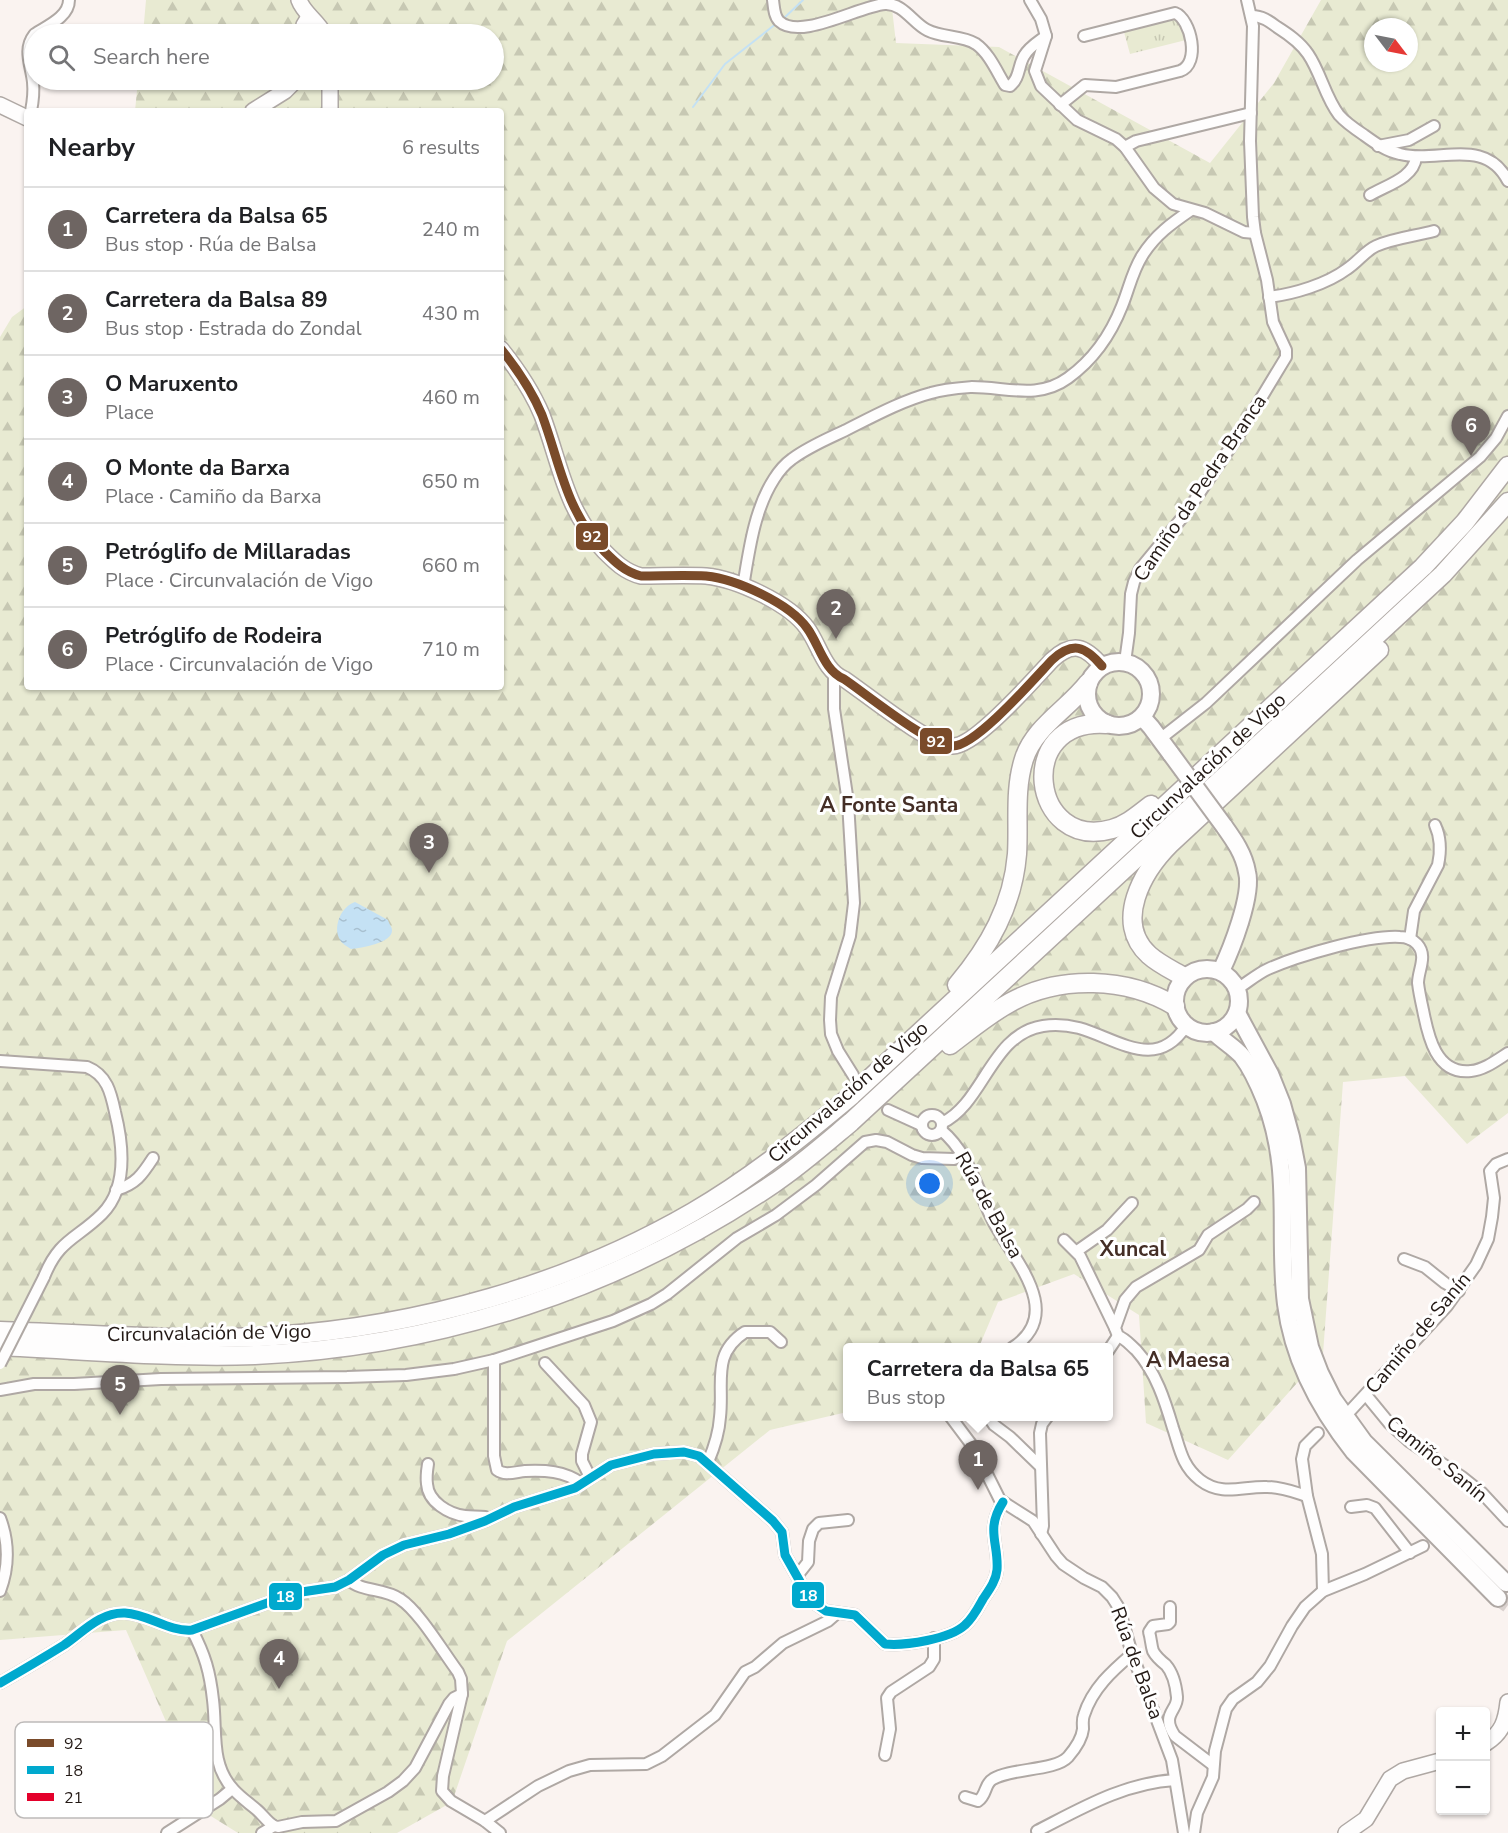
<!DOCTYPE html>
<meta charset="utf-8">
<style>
body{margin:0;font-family:"Nunito Sans",sans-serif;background:#f2f2f2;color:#202124}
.controls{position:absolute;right:18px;bottom:18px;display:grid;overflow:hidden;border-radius:6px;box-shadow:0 2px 4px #0004}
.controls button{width:54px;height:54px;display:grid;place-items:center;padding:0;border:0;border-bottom:2px solid #e0e0e0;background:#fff;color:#202124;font:30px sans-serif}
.compass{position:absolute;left:1364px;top:18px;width:54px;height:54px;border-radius:50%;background:#fff;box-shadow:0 2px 4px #0004;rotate:122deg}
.you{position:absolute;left:930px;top:1184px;width:21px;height:21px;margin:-15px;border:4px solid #fff;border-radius:50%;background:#1a73e8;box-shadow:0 0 0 9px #1a73e833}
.badge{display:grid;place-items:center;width:39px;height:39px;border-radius:50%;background:#6e6562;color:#fff;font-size:20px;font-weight:700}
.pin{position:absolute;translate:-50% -50px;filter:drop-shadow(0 2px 3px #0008)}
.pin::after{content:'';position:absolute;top:32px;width:21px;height:18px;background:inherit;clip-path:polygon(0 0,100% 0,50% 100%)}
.popup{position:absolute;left:843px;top:1343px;width:270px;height:78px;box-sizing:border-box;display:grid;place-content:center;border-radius:6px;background:#fff;filter:drop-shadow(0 2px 4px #0005);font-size:20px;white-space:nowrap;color:#757577}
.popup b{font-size:22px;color:#202124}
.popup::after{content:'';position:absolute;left:50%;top:100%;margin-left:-12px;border:12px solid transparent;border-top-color:#fff}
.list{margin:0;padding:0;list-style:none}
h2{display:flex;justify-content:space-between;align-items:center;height:78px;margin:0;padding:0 24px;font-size:26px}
h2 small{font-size:20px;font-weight:400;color:#757577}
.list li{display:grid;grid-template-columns:39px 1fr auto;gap:18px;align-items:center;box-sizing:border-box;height:84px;padding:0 24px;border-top:2px solid #e0e0e0}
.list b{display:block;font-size:22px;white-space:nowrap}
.list p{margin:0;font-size:20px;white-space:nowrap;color:#757577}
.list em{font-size:20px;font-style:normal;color:#757577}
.icon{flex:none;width:33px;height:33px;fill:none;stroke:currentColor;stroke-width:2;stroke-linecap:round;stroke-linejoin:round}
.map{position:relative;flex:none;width:1508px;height:1833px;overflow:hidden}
.search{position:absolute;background:#fff;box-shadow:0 2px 4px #0004;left:24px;top:24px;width:480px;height:66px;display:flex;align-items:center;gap:15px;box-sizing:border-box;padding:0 21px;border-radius:33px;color:#757577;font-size:22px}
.panel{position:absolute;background:#fff;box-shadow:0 2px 4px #0004;left:24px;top:108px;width:480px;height:582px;border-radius:6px}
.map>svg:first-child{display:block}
.grass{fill:url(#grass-tufts)}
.forest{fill:url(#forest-firs);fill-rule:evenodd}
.water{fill:url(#water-ripples)}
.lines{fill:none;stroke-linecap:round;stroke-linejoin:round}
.stream{stroke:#c4e1f4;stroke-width:2}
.primary-tunnel{stroke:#dad2cf;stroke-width:16;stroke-dasharray:16 8;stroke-linecap:butt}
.street-casing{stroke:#afa8a4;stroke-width:14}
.secondary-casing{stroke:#afa8a4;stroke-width:18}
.primary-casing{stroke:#afa8a4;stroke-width:20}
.highway-casing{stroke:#afa8a4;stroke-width:21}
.street{stroke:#fefdfd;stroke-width:10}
.secondary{stroke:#fefdfd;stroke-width:15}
.primary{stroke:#fefdfd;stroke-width:16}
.highway{stroke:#fefdfd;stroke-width:18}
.street-bridge-casing{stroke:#afa8a4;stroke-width:14;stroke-linecap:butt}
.primary-bridge-casing{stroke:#afa8a4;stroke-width:20;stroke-linecap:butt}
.street-bridge{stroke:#fefdfd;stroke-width:10}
.primary-bridge{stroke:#fefdfd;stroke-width:16}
.bus-1-casing{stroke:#fff;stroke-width:14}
.bus-2-casing{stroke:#fff;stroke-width:14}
.bus-1{stroke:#7a4b2a;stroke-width:9}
.bus-2{stroke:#00a9ce;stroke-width:9}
.labels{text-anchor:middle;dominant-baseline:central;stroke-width:6;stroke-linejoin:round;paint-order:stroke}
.street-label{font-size:20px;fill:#231915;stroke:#fff}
.neighbourhood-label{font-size:21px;font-weight:bold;fill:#442e26;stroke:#fff}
.key{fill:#fff;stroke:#bdbab9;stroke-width:1.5}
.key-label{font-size:16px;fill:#231915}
.line-badge{stroke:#fff;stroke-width:2}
.badge-label{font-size:16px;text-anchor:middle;font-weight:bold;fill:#fff}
</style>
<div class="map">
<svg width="1508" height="1833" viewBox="0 0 1508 1833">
<defs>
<pattern id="grass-tufts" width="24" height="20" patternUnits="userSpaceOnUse" patternTransform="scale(1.5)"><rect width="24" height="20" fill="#e8ead2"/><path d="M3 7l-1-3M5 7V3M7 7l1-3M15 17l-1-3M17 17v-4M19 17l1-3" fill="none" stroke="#c7c8b3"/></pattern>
<pattern id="forest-firs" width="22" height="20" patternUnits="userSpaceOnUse" patternTransform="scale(1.5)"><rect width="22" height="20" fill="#e8ead2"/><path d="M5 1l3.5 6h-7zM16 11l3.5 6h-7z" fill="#c7c8b3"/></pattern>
<pattern id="water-ripples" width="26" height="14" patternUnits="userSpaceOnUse" patternTransform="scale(1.5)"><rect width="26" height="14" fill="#c4e1f4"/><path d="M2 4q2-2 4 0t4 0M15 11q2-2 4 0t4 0" fill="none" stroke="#a8c0d0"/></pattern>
</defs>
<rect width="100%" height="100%" fill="#faf3f0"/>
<polygon class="grass" points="1175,19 1180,22 1186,40 1130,54 1124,32"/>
<path class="forest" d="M146,0H891L896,43L999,47L1210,163L1274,83L1321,0H1508V1113L1467,1144L1405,1076L1343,1082L1323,1354L1228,1460L1146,1423L1139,1315L1074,1274L998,1302L979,1347L848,1348L847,1412L770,1430L507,1641L452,1802L397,1833H238L206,1813L126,1630L0,1640V337L12,317L27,306V687H501V111H135L138,80H494V34H143ZM1373,27H1409V63H1373Z"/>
<path class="water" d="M355,902L388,920C389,924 392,927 392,930C393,943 361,948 351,949C347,946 342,944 340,940C332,926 342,906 355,902Z"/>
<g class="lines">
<g class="stream">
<polyline points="782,20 803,0"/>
<polyline points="693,107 725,64 777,23"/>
</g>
<polyline class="primary-tunnel" points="1498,1598 1508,1605"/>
<g class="street-casing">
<g id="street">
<path d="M773,0C774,7 774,16 779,21C800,41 859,6 885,4C903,3 913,23 927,30C942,38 962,35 976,44C989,53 997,72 1005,85L1010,86C1020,78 1018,66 1024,56C1029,47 1038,42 1046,36"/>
<polyline points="1030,0 1041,19 1046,36 1035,71 1041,86 1077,120 1116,139 1125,147 1154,188 1173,204 1205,213 1244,232 1255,233"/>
<path d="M1252,16C1262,16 1269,21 1277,27C1288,34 1300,42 1308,54C1321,73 1325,97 1339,115C1346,123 1355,129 1364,135C1375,143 1386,151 1400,154C1438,164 1485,136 1508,181"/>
<path d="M35,34C47,26 69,17 69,0"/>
<path d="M1060,105L1085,85L1116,87L1180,71C1201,64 1191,19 1175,13L1084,36"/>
<path d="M31,111C33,101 34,92 33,82C31,65 23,49 34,35"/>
<polyline points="1378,146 1409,140 1434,126"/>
<polyline points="1125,147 1136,141 1251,113"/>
<path d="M1370,195C1387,185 1414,178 1416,157"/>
<path d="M1269,297C1294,294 1327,284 1347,269C1358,262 1365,251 1376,246C1394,238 1416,236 1434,231"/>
<path d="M743,587C749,551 754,510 774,479C779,471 785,464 792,459C808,447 827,439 844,431C872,417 901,401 931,393C944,389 959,388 972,387C1006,387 1038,400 1068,378C1093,360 1111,334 1122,306C1129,289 1132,272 1142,256C1155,235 1172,223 1191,210"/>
<polyline points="1125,662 1129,633 1131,594 1134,582 1140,569 1186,513 1240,433 1286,357 1286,350 1273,322 1267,280 1255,233 1253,217 1250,141 1253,26 1247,0"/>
<polyline points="834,675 834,709 848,802 854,903 850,936 831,997 830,1020 831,1034 838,1051 853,1075"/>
<polyline points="1160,739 1206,703 1357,560 1480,457 1496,438 1508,416"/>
<path d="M1410,939L1414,911L1438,865C1441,851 1441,838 1435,825"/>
<path d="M1237,989C1247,983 1257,974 1268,969C1297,956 1368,935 1400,937C1407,937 1412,939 1417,944C1428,956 1418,970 1418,983C1419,992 1421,1001 1423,1010C1428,1036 1436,1075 1471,1071C1484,1070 1497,1060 1508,1053"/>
<path d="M0,1061L87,1067C107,1075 111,1093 115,1112C123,1144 128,1188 102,1214C77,1239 59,1239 44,1277"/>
<polyline points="888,1110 921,1125"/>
<circle cx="932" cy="1125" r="10"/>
<path d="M942,1123C984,1103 991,1034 1043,1026C1055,1024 1067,1025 1079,1028C1118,1039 1156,1072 1186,1026"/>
<path d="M941,1130C969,1153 977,1189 993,1221C1012,1258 1067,1313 1012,1348"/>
<path d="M116,1190C136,1184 142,1175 153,1158"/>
<path d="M1254,1202L1247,1209L1208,1235L1199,1250L1136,1287L1125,1300L1115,1328L1118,1336C1126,1339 1130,1345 1136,1350C1156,1372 1165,1401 1173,1428C1180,1449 1182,1466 1200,1480C1222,1497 1243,1486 1267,1487C1281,1487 1294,1492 1307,1496"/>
<polyline points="1064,1240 1080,1256 1115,1328"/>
<polyline points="1077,1251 1107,1230 1132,1203"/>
<polyline points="1404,1259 1425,1267 1445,1283 1459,1291"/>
<polyline points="1108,1351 1118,1336"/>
<path d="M494,1360V1456L497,1470C505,1476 515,1472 525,1471C545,1470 564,1471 581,1483"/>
<polyline points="545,1363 584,1405 591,1422 582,1454 582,1461 590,1477"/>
<polyline points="0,1390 34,1384 74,1384 161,1379 347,1377 406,1375 454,1369 494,1360 613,1321 651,1304 667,1294 737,1238 776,1215 816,1185 865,1142 876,1140 887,1142 912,1155 922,1158 954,1159 963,1155"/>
<polyline points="1366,1395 1389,1423 1410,1442 1462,1477 1482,1493 1508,1521"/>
<polyline points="1351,1410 1447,1306 1476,1265 1488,1239 1492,1217 1494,1198 1490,1171 1496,1164 1508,1159"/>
<polyline points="950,1416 974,1448 1000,1500 1033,1521 1056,1556 1063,1564 1084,1578 1102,1587 1112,1597 1119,1608 1132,1654 1172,1760 1184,1833"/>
<polyline points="988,1416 994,1425 1010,1437 1041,1467"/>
<polyline points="1318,1433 1305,1446 1302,1459 1307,1496 1322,1554 1323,1591"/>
<path d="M708,1462C714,1448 719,1433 720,1417C724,1383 711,1354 745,1332H770L781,1342"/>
<path d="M428,1464C427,1470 426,1477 427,1484C428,1502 449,1514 465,1516C472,1517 478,1516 485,1517V1521"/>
<polyline points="1351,1507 1367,1505 1375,1508 1410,1553"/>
<path d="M0,1518C9,1542 9,1567 0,1591"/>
<polyline points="1041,1534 1043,1526 1040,1433 1042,1424 1048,1416"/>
<polyline points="797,1576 808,1562 809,1541 813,1529 819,1523 848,1520"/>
<path d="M1170,1607V1622L1168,1624L1153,1626L1149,1632C1151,1638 1151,1645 1153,1651C1156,1657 1161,1661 1166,1665C1173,1673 1176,1686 1177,1697C1178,1711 1160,1714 1175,1736L1213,1765"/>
<path d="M192,1630C205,1655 210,1672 213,1700C217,1731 210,1764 233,1789C240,1797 249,1803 257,1810C263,1815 267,1822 274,1826L278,1827L302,1822L336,1821L388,1792L403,1781L415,1768L449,1704L454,1698L462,1694L461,1679L458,1672C443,1652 419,1611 400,1599C384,1588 362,1592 349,1580"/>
<path d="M0,1683C21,1671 43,1658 64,1645C83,1632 100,1612 125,1613C148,1614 169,1632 192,1630L295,1593L335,1587L349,1580L383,1555L404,1545L449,1534L485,1521L514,1507L575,1488L611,1465L654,1454L684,1452L699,1456L773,1521L782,1532L785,1555L807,1594L817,1605L826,1611L855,1615L885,1644C905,1646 950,1639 965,1625C973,1618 978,1608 983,1599C989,1590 996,1581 997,1570C999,1543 985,1530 1003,1502"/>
<polyline points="462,1694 443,1776 442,1791 451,1801 485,1821 500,1833"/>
<polyline points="885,1755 890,1729 887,1698 891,1692 929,1667 934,1659 934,1638"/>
<polyline points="159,1758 163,1748 178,1743 184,1736 214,1735"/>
<path d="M965,1797L978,1801C987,1795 984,1784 993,1779C1011,1768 1055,1771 1068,1757C1074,1750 1082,1739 1083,1729C1083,1724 1082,1720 1084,1715C1092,1689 1112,1671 1132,1654"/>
<polyline points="485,1821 538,1786 569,1771 590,1765 646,1764 662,1756 715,1715 745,1672 755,1667 783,1643 828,1621 836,1614"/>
<path d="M1037,1831C1082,1808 1124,1783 1175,1780"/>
<polyline points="167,1833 220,1799 232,1789"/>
<polyline points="262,1833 274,1826"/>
<polyline points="1194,1833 1197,1813 1213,1777 1215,1751 1226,1709 1233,1699 1257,1682 1270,1666 1292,1626 1305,1607 1323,1591 1365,1574 1423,1546"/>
</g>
</g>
<g class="secondary-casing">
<g id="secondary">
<path d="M299,0C304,14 318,21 324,34"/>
<polyline points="303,34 304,25 309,17"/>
<polyline points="330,80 330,111"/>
<polyline points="0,105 27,118"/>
<polyline points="253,111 285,91 296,80"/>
<path d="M501,349C517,369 532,391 542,415C561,466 565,509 604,551C615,562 625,572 641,576C662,576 684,575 706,576C736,579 789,603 807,628C819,644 824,671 844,679C865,693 931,747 953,746C976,746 1034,679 1052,660C1073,641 1085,646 1102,666"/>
<path d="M1486,1743C1502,1733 1506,1721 1508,1702"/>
<polyline points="1346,1833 1366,1819 1390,1779 1403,1771 1440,1761"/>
</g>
</g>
<g class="primary-casing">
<g id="primary">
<circle cx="1119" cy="694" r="32"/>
<polyline points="1142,717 1151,727 1171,754"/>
<circle cx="1207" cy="1001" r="32"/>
<path d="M1221,971C1231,950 1253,895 1247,872C1244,854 1234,840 1224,826"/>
<polyline points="1237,1013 1270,1074 1282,1104 1291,1137 1297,1168 1300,1299 1310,1347 1320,1373 1333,1399 1364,1442 1506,1583"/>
<path d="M1214,1032C1223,1041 1234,1047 1242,1056C1252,1069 1259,1085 1265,1100C1293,1172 1277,1232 1286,1304C1293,1360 1319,1408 1354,1452L1498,1598"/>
</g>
</g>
<g class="highway-casing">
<g id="highway">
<path d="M1106,724C1013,718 1031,852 1112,829C1127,825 1139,814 1151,805"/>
<path d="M1184,977C1172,970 1159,964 1149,955C1113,922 1143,871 1170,844L1379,650"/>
<path d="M957,985C989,947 1013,905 1017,854C1019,823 1014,790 1024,759C1034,727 1068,709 1088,683"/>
<path d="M950,1045C970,1030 989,1014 1011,1002C1060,975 1127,977 1175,1006"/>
<path d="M0,1331C91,1334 184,1342 275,1336C420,1326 567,1285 693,1212C750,1179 802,1137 852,1095L1423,567L1465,522L1508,466"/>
<path d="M0,1346C85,1350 171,1358 255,1355C440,1347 620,1288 773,1184C800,1166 826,1143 851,1122L1443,574L1508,502"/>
</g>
</g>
<use href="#street" class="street"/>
<use href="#secondary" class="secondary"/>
<use href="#primary" class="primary"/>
<use href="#highway" class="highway"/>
<g class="street-bridge-casing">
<polyline id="street-bridge" points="0,1364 44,1277"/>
</g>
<g class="primary-bridge-casing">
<polyline id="primary-bridge" points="1171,754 1224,826"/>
</g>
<use href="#street-bridge" class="street-bridge"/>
<use href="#primary-bridge" class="primary-bridge"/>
<g class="bus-1-casing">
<path id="bus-1" d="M501,349C517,369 532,391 542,415C561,466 565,509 604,551C615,562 625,572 641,576C662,576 684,575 706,576C736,579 789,603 807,628C819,644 824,671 844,679C865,693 931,747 953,746C976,746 1034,679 1052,660C1073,641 1085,646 1102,666"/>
</g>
<g class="bus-2-casing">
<path id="bus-2" d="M0,1683C21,1671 43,1658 64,1645C83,1632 100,1612 125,1613C148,1614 169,1632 192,1630L295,1593L335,1587L349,1580L383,1555L404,1545L449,1534L485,1521L514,1507L575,1488L611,1465L654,1454L684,1452L699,1456L773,1521L782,1532L785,1555L807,1594L817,1605L826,1611L855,1615L885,1644C905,1646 950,1639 965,1625C973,1618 978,1608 983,1599C989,1590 996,1581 997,1570C999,1543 985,1530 1003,1502"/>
</g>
<use href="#bus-1" class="bus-1"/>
<use href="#bus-2" class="bus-2"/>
</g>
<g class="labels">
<g class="street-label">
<text transform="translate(1200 488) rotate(-56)">Camiño da Pedra Branca</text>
<text transform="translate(1208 766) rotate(-43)">Circunvalación de Vigo</text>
<text transform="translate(848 1092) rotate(-41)">Circunvalación de Vigo</text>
<text transform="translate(989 1205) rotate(61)">Rúa de Balsa</text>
<text transform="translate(209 1333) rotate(-1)">Circunvalación de Vigo</text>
<text transform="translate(1418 1333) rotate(-50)">Camiño de Sanín</text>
<text transform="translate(1437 1459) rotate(39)">Camiño Sanín</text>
<text transform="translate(1137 1663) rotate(70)">Rúa de Balsa</text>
</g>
<g class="neighbourhood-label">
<text x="889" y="805">A Fonte Santa</text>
<text x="1133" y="1249">Xuncal</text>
<text x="1188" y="1360">A Maesa</text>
</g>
</g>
<rect x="15" y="1722" width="198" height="96" rx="9" class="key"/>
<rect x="27" y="1739" width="27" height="8" fill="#7a4b2a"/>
<rect x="27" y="1766" width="27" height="8" fill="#00a9ce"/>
<rect x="27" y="1793" width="27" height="8" fill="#e4002b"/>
<g class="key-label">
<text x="64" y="1749">92</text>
<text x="64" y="1776">18</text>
<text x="64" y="1803">21</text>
</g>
<g class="line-badge">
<rect x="575" y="522" width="34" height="29" rx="6" fill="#7a4b2a"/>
<rect x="919" y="727" width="34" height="28" rx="6" fill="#7a4b2a"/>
<rect x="791" y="1581" width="34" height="28" rx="6" fill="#00a9ce"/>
<rect x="268" y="1582" width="35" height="29" rx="6" fill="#00a9ce"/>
</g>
<g class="badge-label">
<text x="592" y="542">92</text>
<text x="936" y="747">92</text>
<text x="808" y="1601">18</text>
<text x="285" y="1602">18</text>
</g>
</svg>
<div class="controls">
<button>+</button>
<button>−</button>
</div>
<svg class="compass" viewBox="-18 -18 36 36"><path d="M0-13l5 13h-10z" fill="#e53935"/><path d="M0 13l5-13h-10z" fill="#757577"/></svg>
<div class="you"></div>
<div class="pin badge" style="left:978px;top:1490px">1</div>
<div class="popup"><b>Carretera da Balsa 65</b>Bus stop</div>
<div class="pin badge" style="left:836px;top:639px">2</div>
<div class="pin badge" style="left:429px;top:873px">3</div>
<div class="pin badge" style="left:279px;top:1689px">4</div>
<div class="pin badge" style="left:120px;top:1415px">5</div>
<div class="pin badge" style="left:1471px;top:456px">6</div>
<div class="search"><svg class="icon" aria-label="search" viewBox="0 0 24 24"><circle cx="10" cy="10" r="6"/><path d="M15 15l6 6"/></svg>Search here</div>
<section class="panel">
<h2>Nearby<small>6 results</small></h2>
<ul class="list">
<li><span class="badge">1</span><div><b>Carretera da Balsa 65</b><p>Bus stop · Rúa de Balsa</p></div><em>240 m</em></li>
<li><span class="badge">2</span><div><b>Carretera da Balsa 89</b><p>Bus stop · Estrada do Zondal</p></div><em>430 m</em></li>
<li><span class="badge">3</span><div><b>O Maruxento</b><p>Place</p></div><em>460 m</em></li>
<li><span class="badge">4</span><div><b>O Monte da Barxa</b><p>Place · Camiño da Barxa</p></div><em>650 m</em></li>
<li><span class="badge">5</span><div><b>Petróglifo de Millaradas</b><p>Place · Circunvalación de Vigo</p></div><em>660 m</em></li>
<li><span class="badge">6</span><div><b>Petróglifo de Rodeira</b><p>Place · Circunvalación de Vigo</p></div><em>710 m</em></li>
</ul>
</section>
</div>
